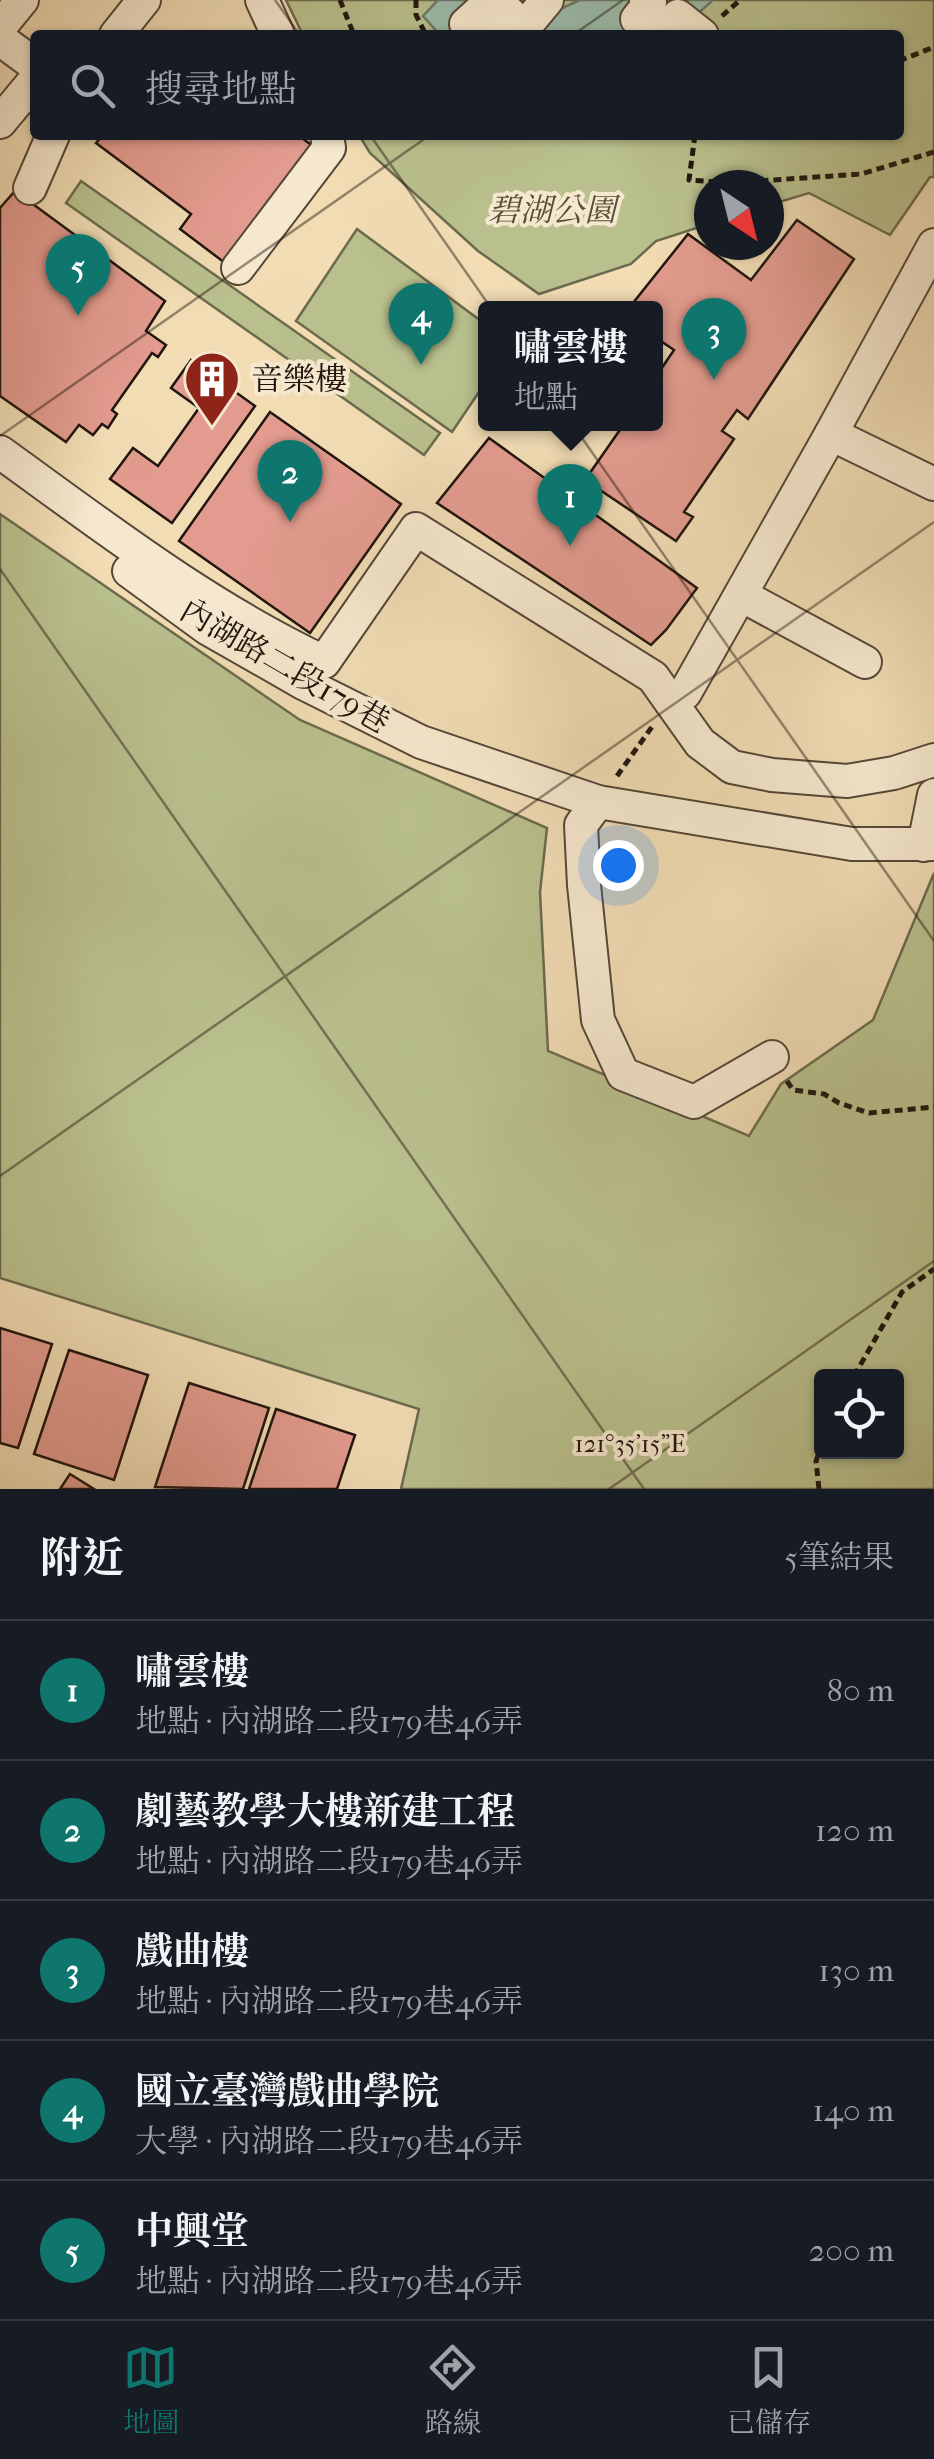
<!DOCTYPE html>
<html lang="zh-TW">
<meta charset="utf-8">
<style>
body{margin:0;font-family:"IM FELL French Canon","Noto Serif TC",serif;background:#242831;color:#f1f3f6}
.controls{position:absolute;right:30px;bottom:30px;display:grid;overflow:hidden;border-radius:10px;box-shadow:0 2px 8px #0004}
.controls button{width:90px;height:90px;display:grid;place-items:center;padding:0;border:0;border-bottom:2px solid #363941;background:#171b24;color:#f1f3f6;font:50px sans-serif}
.compass{position:absolute;left:694px;top:170px;width:90px;height:90px;border-radius:50%;background:#171b24;box-shadow:0 2px 8px #0004;rotate:145deg}
.you{position:absolute;left:618px;top:865px;width:35px;height:35px;margin:-25px;border:8px solid #fff;border-radius:50%;background:#1a73e8;box-shadow:0 0 0 15px #1a73e833}
.badge{display:grid;place-items:center;width:65px;height:65px;border-radius:50%;background:#0f766e;color:#fff;font-size:32px;font-weight:700}
.pin{position:absolute;translate:-50% -82px;filter:drop-shadow(0 2px 5px #0008)}
.pin::after{content:'';position:absolute;top:52px;width:35px;height:30px;background:inherit;clip-path:polygon(0 0,100% 0,50% 100%)}
.popup{position:absolute;left:478px;top:301px;width:185px;height:130px;box-sizing:border-box;display:grid;place-content:center;border-radius:10px;background:#171b24;filter:drop-shadow(0 2px 8px #0005);font-size:32px;white-space:nowrap;color:#9ea1a6}
.popup b{font-size:38px;color:#f1f3f6}
.popup::after{content:'';position:absolute;left:50%;top:100%;margin-left:-20px;border:20px solid transparent;border-top-color:#171b24}
.list{margin:0;padding:0;list-style:none}
h2{display:flex;justify-content:space-between;align-items:center;height:130px;margin:0;padding:0 40px;font-size:42px}
h2 small{font-size:32px;font-weight:400;color:#9ea1a6}
.list li{display:grid;grid-template-columns:65px 1fr auto;gap:30px;align-items:center;box-sizing:border-box;height:140px;padding:0 40px;border-top:2px solid #363941}
.list b{display:block;font-size:38px;white-space:nowrap}
.list p{margin:0;font-size:32px;white-space:nowrap;color:#9ea1a6}
.list em{font-size:32px;font-style:normal;color:#9ea1a6}
.icon{flex:none;width:55px;height:55px;fill:none;stroke:currentColor;stroke-width:2;stroke-linecap:round;stroke-linejoin:round}
.map{position:relative;flex:none;width:934px;height:1489px;overflow:hidden}
.search{position:absolute;background:#171b24;box-shadow:0 2px 8px #0004;left:30px;right:30px;top:30px;height:110px;display:flex;align-items:center;gap:25px;box-sizing:border-box;padding:0 35px;border-radius:10px;color:#9ea1a6;font-size:38px}
.sheet{height:830px;background:#171b24}
nav{display:flex;justify-content:space-around;align-items:center;box-sizing:border-box;height:140px;border-top:2px solid #363941;background:#171b24;font-size:28px;color:#9ea1a6}
nav a{display:grid;justify-items:center;gap:5px}
nav .on{color:#0f766e}
.map>svg:first-child{display:block}
.green{fill:#b9c08d;stroke:#6c6a4e;stroke-width:2.5;fill-rule:evenodd}
.water{fill:#9bbcaa;stroke:#6a796c;stroke-width:2.5}
.building{fill:#e29b8e;stroke:#20150e;stroke-width:2.5}
.lines{fill:none;stroke-linecap:round;stroke-linejoin:round}
.minor-casing{stroke:#544738;stroke-width:36}
.path{stroke:#20150e;stroke-width:5;stroke-dasharray:8 5;stroke-linecap:butt}
.minor{stroke:#f6e8ce;stroke-width:32}
.ticks{fill:none;stroke:#20150e;stroke-width:2.5;stroke-opacity:0.45}
.labels{text-anchor:middle;dominant-baseline:central;stroke-width:8;stroke-linejoin:round;paint-order:stroke}
.park-label{font-size:32px;font-style:italic;fill:#56513a;stroke:#f6e8ce}
.poi-label{font-size:32px;fill:#20150e;stroke:#f6e8ce;text-anchor:start}
.street-label{font-size:32px;fill:#20150e;stroke:#f6e8ce}
.ticks-label{font-size:25px;text-anchor:middle;fill:#20150e;stroke:#f6e8ce;stroke-width:8;stroke-linejoin:round;paint-order:stroke}
</style>
<div class="map">
<svg width="934" height="1489" viewBox="0 0 934 1489">
<rect width="100%" height="100%" fill="#f1dcb4"/>
<filter id="stains"><feTurbulence type="fractalNoise" baseFrequency=".002" numOctaves="4"/><feColorMatrix values="0 0 0 0 .2 0 0 0 0 .09 0 0 0 0 .02 0 0 0 .5 -.17"/></filter>
<radialGradient id="worn" r=".72"><stop offset=".6" stop-color="#630" stop-opacity="0"/><stop offset="1" stop-color="#630" stop-opacity=".3"/></radialGradient>
<g class="green">
<polygon points="286,0 934,0 934,177 930,177 890,235 809,193 769,205 769,185 709,185 709,224 656,241 631,264 539,294 478,251 370,153 359,135 899,135 899,35 303,35"/>
<polygon points="81,181 440,433 424,455 66,203"/>
<polygon points="357,229 485,324 485,383 452,432 296,321"/>
<path d="M0,514L300,720L547,828L540,892L548,1051L749,1136L781,1084L873,1020L934,873V1489H401L419,1409L0,1278ZM822,1376H896V1452H822Z"/>
</g>
<polygon class="water" points="438,0 547,0 558,10 580,0 713,0 674,35 440,35 423,16"/>
<g class="building">
<polygon points="103,135 298,135 314,147 225,263 180,229 191,214 96,143"/>
<polygon points="15,191 165,301 146,331 166,345 158,357 152,353 112,410 117,414 108,428 102,424 93,435 79,425 66,442 0,396 0,208"/>
<polygon points="797,220 854,259 748,419 737,410 722,431 734,439 684,512 693,517 676,541 585,480 624,424 655,424 655,378 674,350 655,337 655,308 629,308 688,234 751,280"/>
<polygon points="191,360 255,406 172,523 110,479 133,448 158,466 199,408 171,388"/>
<polygon points="270,412 401,504 310,633 179,541"/>
<polygon points="489,438 697,588 666,630 651,645 437,503"/>
<polygon points="0,1328 52,1344 18,1448 0,1443"/>
<polygon points="69,1350 148,1375 114,1480 34,1454"/>
<polygon points="189,1383 269,1408 243,1489 155,1487"/>
<polygon points="276,1409 355,1435 337,1489 249,1489"/>
<polygon points="70,1474 94,1489 60,1489"/>
</g>
<g class="lines">
<g class="minor-casing">
<g id="minor">
<polyline points="262,0 278,35"/>
<polyline points="646,0 650,3 637,19 658,35"/>
<polyline points="0,27 22,0"/>
<polyline points="116,35 144,0"/>
<polyline points="479,35 466,24 487,5 503,21 509,13 523,29 547,0"/>
<polyline points="663,35 678,16 702,35"/>
<polyline points="0,39 35,65"/>
<polyline points="0,122 35,80"/>
<polyline points="30,188 53,135"/>
<polyline points="238,268 329,148 327,135"/>
<polyline points="831,434 934,484"/>
<path d="M0,452C104,527 207,607 324,662L416,529L653,677L700,743L732,767L772,775L847,781L894,773L934,760"/>
<polyline points="129,571 207,628 305,684 421,742 598,802 852,844 934,844"/>
<polyline points="741,595 865,662"/>
<polyline points="671,702 685,693 831,434 934,245"/>
<polyline points="598,802 581,825 584,885 598,1020 623,1074 694,1102 772,1057"/>
<polyline points="924,845 934,795"/>
</g>
</g>
<g class="path">
<polyline points="340,0 354,35"/>
<polyline points="416,0 416,15 426,35"/>
<polyline points="722,16 740,0"/>
<polyline points="899,61 934,47"/>
<polyline points="695,135 689,180 730,183 861,174 934,152"/>
<polyline points="617,776 654,724"/>
<polyline points="787,1081 793,1090 824,1094 839,1103 869,1113 934,1107"/>
<polyline points="854,1376 902,1292 934,1269"/>
<polyline points="819,1489 816,1461 822,1444"/>
</g>
<use href="#minor" class="minor"/>
</g>
<path class="ticks" d="M275,0L300,35M573,35L623,0M370,135L934,941M0,436L430,135M0,569L644,1489M0,1176L934,522M609,1489L934,1261"/>
<defs>
<g id="building-pin" transform="scale(2.875)"><path d="M0 17L-7.5 6A9.5 9.5 0 1 1 7.5 6Z" fill="#8f2418" stroke="#f6e8ce"/><path d="M-4-6H4V6H1V3H-1V6H-4ZM-2.5-4.3h1.7v1.8h-1.7ZM.8-4.3h1.7v1.8H.8ZM-2.5-1h1.7V.8h-1.7ZM.8-1h1.7V.8H.8Z" fill="#fff"/></g>
</defs>
<g fill-rule="evenodd">
<use href="#building-pin" x="212" y="379"/>
</g>
<g class="labels">
<g class="park-label">
<text x="552" y="210">碧湖公園</text>
</g>
<g class="poi-label">
<text x="251" y="379">音樂樓</text>
</g>
<g class="street-label">
<text transform="translate(285 666) rotate(30)">內湖路二段179巷</text>
</g>
</g>
<g class="ticks-label">
<text x="630" y="1452">121°35'15"E</text>
</g>
<rect width="100%" height="100%" filter="url(#stains)"/>
<rect width="100%" height="100%" fill="url(#worn)"/>
</svg>
<div class="controls">
<button><svg class="icon" aria-label="locate" viewBox="0 0 24 24"><circle cx="12" cy="12" r="6"/><path d="M12 2v4M12 18v4M2 12h4M18 12h4"/></svg></button>
</div>
<svg class="compass" viewBox="-18 -18 36 36"><path d="M0-13l5 13h-10z" fill="#e53935"/><path d="M0 13l5-13h-10z" fill="#9ea1a6"/></svg>
<div class="you"></div>
<div class="pin badge" style="left:570px;top:546px">1</div>
<div class="popup"><b>嘯雲樓</b>地點</div>
<div class="pin badge" style="left:290px;top:522px">2</div>
<div class="pin badge" style="left:714px;top:380px">3</div>
<div class="pin badge" style="left:421px;top:365px">4</div>
<div class="pin badge" style="left:78px;top:316px">5</div>
<div class="search"><svg class="icon" aria-label="search" viewBox="0 0 24 24"><circle cx="10" cy="10" r="6"/><path d="M15 15l6 6"/></svg>搜尋地點</div>
</div>
<section class="sheet">
<h2>附近<small>5筆結果</small></h2>
<ul class="list">
<li><span class="badge">1</span><div><b>嘯雲樓</b><p>地點 · 內湖路二段179巷46弄</p></div><em>80 m</em></li>
<li><span class="badge">2</span><div><b>劇藝教學大樓新建工程</b><p>地點 · 內湖路二段179巷46弄</p></div><em>120 m</em></li>
<li><span class="badge">3</span><div><b>戲曲樓</b><p>地點 · 內湖路二段179巷46弄</p></div><em>130 m</em></li>
<li><span class="badge">4</span><div><b>國立臺灣戲曲學院</b><p>大學 · 內湖路二段179巷46弄</p></div><em>140 m</em></li>
<li><span class="badge">5</span><div><b>中興堂</b><p>地點 · 內湖路二段179巷46弄</p></div><em>200 m</em></li>
</ul>
</section>
<nav>
<a class="on"><svg class="icon" aria-label="map" viewBox="0 0 24 24"><path d="M3 6l6-2 6 2 6-2v14l-6 2-6-2-6 2zM9 4v14M15 6v14"/></svg>地圖</a>
<a><svg class="icon" aria-label="directions" viewBox="0 0 24 24"><path d="M12 3l9 9-9 9-9-9zM9 14v-3h6M13 9l2 2-2 2"/></svg>路線</a>
<a><svg class="icon" aria-label="saved" viewBox="0 0 24 24"><path d="M7 4h10v16l-5-4-5 4z"/></svg>已儲存</a>
</nav>
